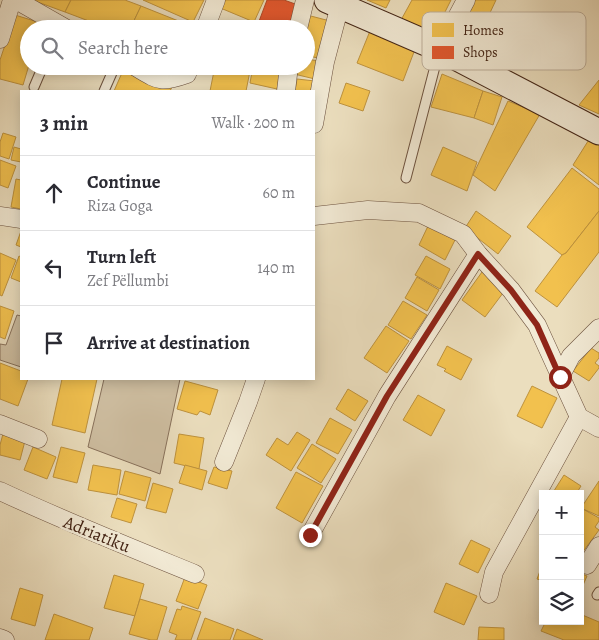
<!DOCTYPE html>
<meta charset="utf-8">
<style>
body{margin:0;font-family:Alegreya,serif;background:#f2f2f3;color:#2b2b33}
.controls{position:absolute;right:15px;bottom:15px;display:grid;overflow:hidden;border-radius:0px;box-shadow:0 2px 12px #0003}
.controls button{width:45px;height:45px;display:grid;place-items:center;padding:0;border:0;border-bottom:1px solid #e1e1e2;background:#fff;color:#2b2b33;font:25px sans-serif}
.stop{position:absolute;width:15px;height:15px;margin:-11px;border:4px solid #8f2418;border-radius:50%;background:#fff}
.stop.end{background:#8f2418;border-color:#fff;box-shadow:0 1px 5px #0008}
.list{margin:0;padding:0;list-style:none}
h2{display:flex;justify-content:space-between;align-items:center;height:65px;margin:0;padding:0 20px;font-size:21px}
h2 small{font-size:16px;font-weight:400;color:#7c7c81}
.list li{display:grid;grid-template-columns:32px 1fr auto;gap:15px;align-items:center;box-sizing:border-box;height:75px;padding:0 20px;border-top:1px solid #e1e1e2}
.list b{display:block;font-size:19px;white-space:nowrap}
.list p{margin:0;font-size:16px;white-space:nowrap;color:#7c7c81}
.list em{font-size:16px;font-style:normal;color:#7c7c81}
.icon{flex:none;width:28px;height:28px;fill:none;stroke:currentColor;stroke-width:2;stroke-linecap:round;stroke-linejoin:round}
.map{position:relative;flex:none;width:599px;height:640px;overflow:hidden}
.search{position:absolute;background:#fff;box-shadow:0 2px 12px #0003;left:20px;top:20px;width:295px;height:55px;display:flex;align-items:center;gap:12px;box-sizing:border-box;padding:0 18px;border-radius:28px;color:#7c7c81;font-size:19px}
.panel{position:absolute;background:#fff;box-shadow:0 2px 12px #0003;left:20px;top:90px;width:295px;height:290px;border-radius:0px}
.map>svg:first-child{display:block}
.green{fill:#cebea1;stroke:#88715b}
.homes{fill:#f2c14e;stroke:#be923d}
.shops{fill:#e4572e;stroke:#b44826}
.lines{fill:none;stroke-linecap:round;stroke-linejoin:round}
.lane-casing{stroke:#6d523f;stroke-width:11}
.street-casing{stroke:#6d523f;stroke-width:19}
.secondary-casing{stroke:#432415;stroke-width:27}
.lane{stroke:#f2ead5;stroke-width:9}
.street{stroke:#f2ead5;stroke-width:18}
.secondary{stroke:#f2ead5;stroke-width:25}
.route{stroke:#8f2418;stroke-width:6}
.labels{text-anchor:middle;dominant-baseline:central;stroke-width:5;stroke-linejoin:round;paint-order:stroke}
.street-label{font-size:18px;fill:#432415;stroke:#f2ead5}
.key{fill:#f2ead5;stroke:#beaf9b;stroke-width:1}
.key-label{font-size:14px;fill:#432415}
</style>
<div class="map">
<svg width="599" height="640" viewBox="0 0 599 640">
<rect width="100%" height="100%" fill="#ebdebe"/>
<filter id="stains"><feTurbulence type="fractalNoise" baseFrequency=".004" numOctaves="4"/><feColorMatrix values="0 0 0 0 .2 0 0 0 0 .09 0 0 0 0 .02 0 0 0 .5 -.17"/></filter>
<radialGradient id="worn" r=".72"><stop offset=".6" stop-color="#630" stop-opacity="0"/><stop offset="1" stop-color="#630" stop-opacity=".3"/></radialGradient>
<g class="green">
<polygon points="17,315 21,316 21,367 0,360 0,344 6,345"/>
<polygon points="104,379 180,379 160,474 88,447"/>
</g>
<g class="homes">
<polygon points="32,0 71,0 65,12"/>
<polygon points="71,0 125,0 141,6 130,29 110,29 65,12"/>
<polygon points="143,0 204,0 193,22"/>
<polygon points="220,0 264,0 254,22 218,7"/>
<polygon points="367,0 390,0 386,8"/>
<polygon points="412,0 451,0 433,36 401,20"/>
<polygon points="473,0 496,0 472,51 453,41"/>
<polygon points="141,6 191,26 189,29 130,29"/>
<polygon points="15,15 41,23 40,29 29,29 29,65 23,85 0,79 0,60"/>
<polygon points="307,15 330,21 321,59 306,55"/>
<polygon points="372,26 417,44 403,81 357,63"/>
<polygon points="306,59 319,61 315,79 294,74 295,66 306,66"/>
<polygon points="125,66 168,66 180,71 170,91 114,91"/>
<polygon points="215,66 251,66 246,91 210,91"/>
<polygon points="253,66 282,66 277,89 250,83"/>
<polygon points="442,74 483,91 474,118 431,107"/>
<polygon points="297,79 315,81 314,91 295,91"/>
<polygon points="599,80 599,114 579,105"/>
<polygon points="346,83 370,91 363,111 339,103"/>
<polygon points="483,91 502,97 493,125 474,118"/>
<polygon points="508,101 540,114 495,191 473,175"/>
<polygon points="3,133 16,137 9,159 0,156 0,142"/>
<polygon points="590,138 599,142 599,185 573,165"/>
<polygon points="14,147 21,149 21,162 11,160"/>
<polygon points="443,147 477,162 467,191 431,175"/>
<polygon points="0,160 16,166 8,188 0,185"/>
<polygon points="572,168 599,189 599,211 566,253 562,255 527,227"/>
<polygon points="16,179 21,180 21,209 11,207"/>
<polygon points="476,211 511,236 498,254 465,228"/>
<polygon points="599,211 599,252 557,307 535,291 562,255 566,253"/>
<polygon points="428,226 455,240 445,260 419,245"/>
<polygon points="21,231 21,247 16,245"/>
<polygon points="0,253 16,260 2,296 0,295"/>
<polygon points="19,256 21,257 21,282 11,278"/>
<polygon points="426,256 450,269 440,289 415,275"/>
<polygon points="482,272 506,289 485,317 462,300"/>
<polygon points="417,277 439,290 427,311 405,298"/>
<polygon points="403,301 427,315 411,339 388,325"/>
<polygon points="0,306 14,311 5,339 0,337"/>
<polygon points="386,326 409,341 387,373 364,358"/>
<polygon points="447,346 472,359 461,380 444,371 446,369 437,365"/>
<polygon points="591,348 599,353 599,358 595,363 599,366 599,368 589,381 573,371"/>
<polygon points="0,363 21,371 21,379 28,379 18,406 0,399"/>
<polygon points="62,379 97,379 85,433 52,425"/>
<polygon points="185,381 218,390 210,415 200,411 197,415 177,409"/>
<polygon points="532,386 557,398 542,428 517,416"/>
<polygon points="348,389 368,401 355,421 336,409"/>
<polygon points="418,395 445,410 431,436 403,420"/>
<polygon points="330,418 352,430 338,454 316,443"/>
<polygon points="4,430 26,437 20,460 0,455 0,445"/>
<polygon points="297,432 310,440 291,471 266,455 277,438 288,445"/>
<polygon points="179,434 204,438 199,469 174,463"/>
<polygon points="312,444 336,459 321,483 297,468"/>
<polygon points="33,447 56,457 47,479 24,470"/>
<polygon points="61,447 85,453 77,483 53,477"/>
<polygon points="93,465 121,470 117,495 88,490"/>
<polygon points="185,465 207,471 202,490 179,483"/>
<polygon points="214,467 232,471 227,489 208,483"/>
<polygon points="125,471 151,478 145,501 119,494"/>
<polygon points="296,472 323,486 302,523 276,508"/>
<polygon points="564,475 581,486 576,494 552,494"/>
<polygon points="599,481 599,516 581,508"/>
<polygon points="153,483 173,489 166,513 146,508"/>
<polygon points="117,498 137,504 131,523 111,517"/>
<polygon points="581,508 599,518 599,521 595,527 599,530 582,553 580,552"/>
<polygon points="471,540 490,549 478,573 459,564"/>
<polygon points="543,563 543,581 537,579"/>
<polygon points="580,573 587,576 580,592"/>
<polygon points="114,575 144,584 135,616 104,608"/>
<polygon points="185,577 207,585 198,609 176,601"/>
<polygon points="446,583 477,596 464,625 434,612"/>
<polygon points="20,588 43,595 35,626 11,619"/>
<polygon points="140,599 167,607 157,640 151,640 129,634"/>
<polygon points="182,606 201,612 191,640 175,640 177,635 169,632 177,609 181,610"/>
<polygon points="54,614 93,628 89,640 45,640"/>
<polygon points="580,614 599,622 599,640 564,640 541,631 546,621 580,621"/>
<polygon points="205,618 234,629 230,640 197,640"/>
<polygon points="479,627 504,628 504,640 478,640"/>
<polygon points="237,629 263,640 233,640"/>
</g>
<polygon class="shops" points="267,0 284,0 298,5 289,29 270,29 258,24"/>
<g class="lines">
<g class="lane-casing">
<g id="lane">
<polyline points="34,87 43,66"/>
<polyline points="104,91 115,66"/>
<polyline points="406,178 439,51"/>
<polyline points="597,595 599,592"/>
</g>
</g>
<g class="street-casing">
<g id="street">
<polyline points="16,0 67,29"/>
<polyline points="205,29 216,0"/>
<polyline points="298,29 305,0"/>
<polyline points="0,39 12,0"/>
<polyline points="440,49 466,0"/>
<path d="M134,66C158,80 159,84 187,74L190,66"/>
<polyline points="286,91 289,66"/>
<polyline points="314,124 325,62 340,5"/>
<polyline points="0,216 21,219"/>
<polyline points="314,216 368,210 419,213 463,234 478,254 511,290 537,325 579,417 599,428"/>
<polyline points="560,377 571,356 599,328"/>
<polyline points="0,424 38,439"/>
<polyline points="224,462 248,402 256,379"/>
<path d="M0,491C64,521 129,547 195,574"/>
<polyline points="310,535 387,396 478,254"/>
<polyline points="587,565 599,546"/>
<polyline points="489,594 494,572 579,417"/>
<polyline points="0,638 5,640"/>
</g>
</g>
<g class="secondary-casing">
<polyline id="secondary" points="327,0 440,49 599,132"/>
</g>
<use href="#lane" class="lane"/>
<use href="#street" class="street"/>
<use href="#secondary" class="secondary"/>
</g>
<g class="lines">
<polyline class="route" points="310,535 387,396 478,254 511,290 537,325 560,377"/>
</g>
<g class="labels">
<g class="street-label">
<text transform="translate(97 534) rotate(22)">Adriatiku</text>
</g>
</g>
<rect x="422" y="12" width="164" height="58" rx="8" class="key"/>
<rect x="432" y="23" width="22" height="14" fill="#f2c14e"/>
<rect x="432" y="46" width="22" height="13" fill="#e4572e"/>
<g class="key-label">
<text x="463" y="35">Homes</text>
<text x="463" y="57">Shops</text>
</g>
<rect width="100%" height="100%" filter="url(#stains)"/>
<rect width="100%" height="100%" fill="url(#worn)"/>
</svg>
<div class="controls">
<button>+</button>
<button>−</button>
<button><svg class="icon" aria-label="layers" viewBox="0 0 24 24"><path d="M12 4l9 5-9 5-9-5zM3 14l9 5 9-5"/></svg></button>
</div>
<div class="stop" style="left:560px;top:377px"></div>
<div class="stop end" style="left:310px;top:535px"></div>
<div class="search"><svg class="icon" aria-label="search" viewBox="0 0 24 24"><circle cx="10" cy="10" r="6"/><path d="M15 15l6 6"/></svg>Search here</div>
<section class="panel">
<h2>3 min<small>Walk · 200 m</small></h2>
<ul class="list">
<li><svg class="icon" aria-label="ahead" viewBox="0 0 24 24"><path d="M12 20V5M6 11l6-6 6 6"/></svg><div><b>Continue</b><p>Riza Goga</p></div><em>60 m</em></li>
<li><svg class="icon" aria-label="left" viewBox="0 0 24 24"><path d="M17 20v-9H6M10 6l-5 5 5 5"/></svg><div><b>Turn left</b><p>Zef Pëllumbi</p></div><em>140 m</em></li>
<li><svg class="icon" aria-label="arrive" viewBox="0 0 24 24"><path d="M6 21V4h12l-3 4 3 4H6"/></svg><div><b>Arrive at destination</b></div></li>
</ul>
</section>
</div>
